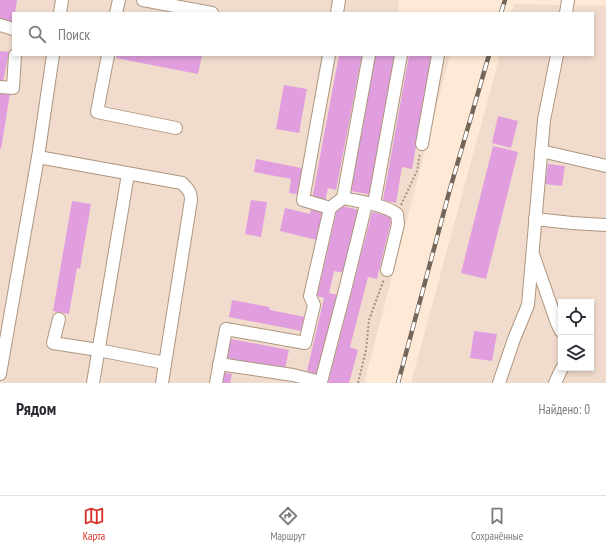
<!DOCTYPE html>
<html lang="ru">
<meta charset="utf-8">
<style>
body{margin:0;font-family:"PT Sans Narrow",sans-serif;background:#f7f7f7;color:#2b2b33}
.controls{position:absolute;right:12px;bottom:12px;display:grid;overflow:hidden;border-radius:0px;box-shadow:0 2px 6px #0003}
.controls button{width:36px;height:36px;display:grid;place-items:center;padding:0;border:0;border-bottom:1px solid #e1e1e2;background:#fff;color:#2b2b33;font:20px sans-serif}
.list{margin:0;padding:0;list-style:none}
h2{display:flex;justify-content:space-between;align-items:center;height:52px;margin:0;padding:0 16px;font-size:17px}
h2 small{font-size:13px;font-weight:400;color:#7c7c81}
.icon{flex:none;width:22px;height:22px;fill:none;stroke:currentColor;stroke-width:2;stroke-linecap:round;stroke-linejoin:round}
.map{position:relative;flex:none;width:606px;height:383px;overflow:hidden}
.search{position:absolute;background:#fff;box-shadow:0 2px 6px #0003;left:12px;right:12px;top:12px;height:44px;display:flex;align-items:center;gap:10px;box-sizing:border-box;padding:0 14px;border-radius:0px;color:#7c7c81;font-size:15px}
.sheet{height:112px;background:#fff}
nav{display:flex;justify-content:space-around;align-items:center;box-sizing:border-box;height:56px;border-top:1px solid #e1e1e2;background:#fff;font-size:11px;color:#7c7c81}
nav a{display:grid;justify-items:center;gap:2px}
nav .on{color:#d93025}
.map>svg:first-child{display:block}
.industrial{fill:#f0dbcc;fill-rule:evenodd}
.building{fill:#e19edf}
.lines{fill:none;stroke-linecap:round;stroke-linejoin:round}
.minor-casing{stroke:#ad967f;stroke-width:14}
.path{stroke:#a29384;stroke-width:2;stroke-dasharray:2 2;stroke-linecap:butt}
.minor{stroke:#fff;stroke-width:12}
.rail-casing{stroke:#74675a;stroke-width:4.5}
.rail{stroke:#fff;stroke-width:3;stroke-dasharray:9;stroke-linecap:butt}
</style>
<div class="map">
<svg width="606" height="383" viewBox="0 0 606 383">
<rect width="100%" height="100%" fill="#fee9d6"/>
<g class="industrial">
<polygon points="0,0 399,0 398,13 13,13 13,55 450,55 364,383 0,383"/>
<path d="M514,4L606,6V383H411L500,55H593V13H511ZM561,302H591V368H561Z"/>
</g>
<g class="building">
<polygon points="0,0 17,0 15,13 13,13 13,23 0,20"/>
<polygon points="0,51 9,52 3,82 0,81"/>
<polygon points="117,55 202,55 198,74 116,58"/>
<polygon points="339,55 362,55 336,190 328,188 325,202 312,199"/>
<polygon points="374,55 396,55 372,195 351,191"/>
<polygon points="409,55 432,55 412,169 402,167 396,203 383,200"/>
<polygon points="284,85 307,89 299,133 276,129"/>
<polygon points="0,92 10,94 1,149 0,149"/>
<polygon points="498,116 518,121 511,148 492,143"/>
<polygon points="493,146 518,152 486,279 461,273"/>
<polygon points="256,159 306,169 301,195 289,193 291,179 254,172"/>
<polygon points="548,164 565,166 562,186 545,184"/>
<polygon points="251,200 267,202 261,237 245,234"/>
<polygon points="72,201 91,204 80,269 77,268 69,314 53,311"/>
<polygon points="338,205 359,210 345,273 334,271 329,293 338,295 325,349 323,349 317,374 307,371 324,298 317,296"/>
<polygon points="285,208 310,214 311,209 324,212 317,240 280,231"/>
<polygon points="372,212 392,217 377,279 368,277 350,347 358,350 349,383 328,383"/>
<polygon points="232,300 269,307 270,310 305,317 302,331 229,317"/>
<polygon points="474,331 497,334 492,361 470,358"/>
<polygon points="231,339 289,350 285,369 227,358"/>
<polygon points="222,372 232,374 230,383 220,383"/>
</g>
<g class="lines">
<g class="minor-casing">
<g id="minor">
<polyline points="143,0 212,13"/>
<polyline points="60,13 62,0"/>
<polyline points="116,13 119,0"/>
<polyline points="337,13 339,0"/>
<polyline points="566,13 568,0"/>
<polyline points="0,25 13,29"/>
<polyline points="108,55 97,112 176,128"/>
<path d="M329,55L303,200L330,208L343,198C361,202 382,204 397,214L398,224L387,270"/>
<polyline points="0,87 13,88 15,55"/>
<polyline points="422,144 438,55"/>
<polyline points="541,151 606,166"/>
<path d="M38,157L182,183C188,189 191,192 191,200L162,383"/>
<polyline points="343,198 369,55"/>
<polyline points="374,204 401,55"/>
<polyline points="535,219 572,223 606,225"/>
<polyline points="534,257 557,323 561,331"/>
<polyline points="59,319 53,343 98,350 165,363"/>
<polyline points="219,364 293,375 321,382 345,290 366,204"/>
<polyline points="0,374 38,157 53,55"/>
<polyline points="93,383 128,174"/>
<polyline points="216,383 226,329 305,343 314,305 310,296 330,208"/>
<polyline points="499,383 514,339 528,305 544,120 557,55"/>
<polyline points="555,383 562,368"/>
</g>
</g>
<g class="path">
<polyline points="401,205 417,171 420,153"/>
<polyline points="358,383 366,350 369,320 384,279"/>
</g>
<use href="#minor" class="minor"/>
<g class="rail-casing">
<g id="rail">
<polyline points="501,13 505,0"/>
<polyline points="398,383 450,189 489,55"/>
</g>
</g>
<use href="#rail" class="rail"/>
</g>
</svg>
<div class="controls">
<button><svg class="icon" aria-label="locate" viewBox="0 0 24 24"><circle cx="12" cy="12" r="6"/><path d="M12 2v4M12 18v4M2 12h4M18 12h4"/></svg></button>
<button><svg class="icon" aria-label="layers" viewBox="0 0 24 24"><path d="M12 4l9 5-9 5-9-5zM3 14l9 5 9-5"/></svg></button>
</div>
<div class="search"><svg class="icon" aria-label="search" viewBox="0 0 24 24"><circle cx="10" cy="10" r="6"/><path d="M15 15l6 6"/></svg>Поиск</div>
</div>
<section class="sheet">
<h2>Рядом<small>Найдено: 0</small></h2>
<ul class="list">
</ul>
</section>
<nav>
<a class="on"><svg class="icon" aria-label="map" viewBox="0 0 24 24"><path d="M3 6l6-2 6 2 6-2v14l-6 2-6-2-6 2zM9 4v14M15 6v14"/></svg>Карта</a>
<a><svg class="icon" aria-label="directions" viewBox="0 0 24 24"><path d="M12 3l9 9-9 9-9-9zM9 14v-3h6M13 9l2 2-2 2"/></svg>Маршрут</a>
<a><svg class="icon" aria-label="saved" viewBox="0 0 24 24"><path d="M7 4h10v16l-5-4-5 4z"/></svg>Сохранённые</a>
</nav>
